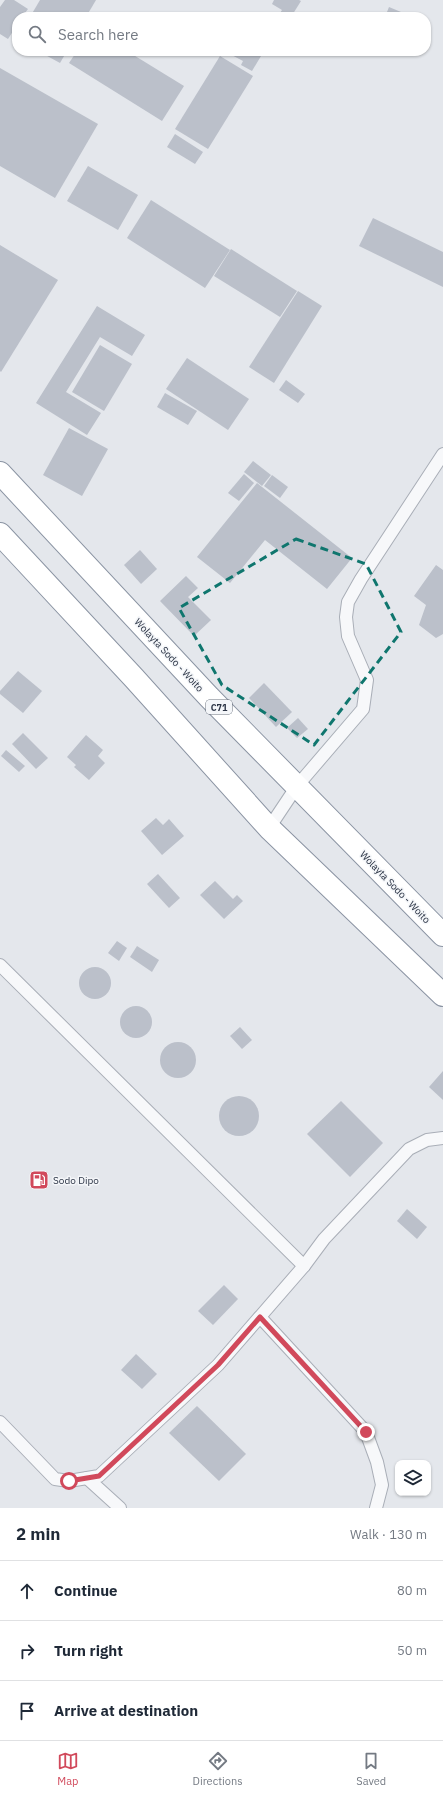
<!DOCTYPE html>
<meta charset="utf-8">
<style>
body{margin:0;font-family:"IBM Plex Sans",sans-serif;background:#f6f6f7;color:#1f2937}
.controls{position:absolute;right:12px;bottom:12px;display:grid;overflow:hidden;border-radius:8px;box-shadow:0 1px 3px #0004}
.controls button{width:36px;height:36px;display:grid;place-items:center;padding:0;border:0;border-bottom:1px solid #e0e1e3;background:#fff;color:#1f2937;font:20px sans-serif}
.stop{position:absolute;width:12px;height:12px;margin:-9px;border:3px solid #d1495b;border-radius:50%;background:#fff}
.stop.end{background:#d1495b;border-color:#fff;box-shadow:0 1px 4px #0008}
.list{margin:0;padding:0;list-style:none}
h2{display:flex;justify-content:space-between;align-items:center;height:52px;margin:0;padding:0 16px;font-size:17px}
h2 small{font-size:13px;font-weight:400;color:#747a83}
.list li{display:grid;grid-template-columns:26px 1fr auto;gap:12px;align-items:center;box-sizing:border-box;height:60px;padding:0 16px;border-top:1px solid #e0e1e3}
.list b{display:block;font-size:15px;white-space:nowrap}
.list em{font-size:13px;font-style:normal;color:#747a83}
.icon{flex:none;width:22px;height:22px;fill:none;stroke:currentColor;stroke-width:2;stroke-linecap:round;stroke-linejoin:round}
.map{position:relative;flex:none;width:443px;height:1508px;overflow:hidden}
.search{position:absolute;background:#fff;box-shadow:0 1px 3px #0004;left:12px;right:12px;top:12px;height:44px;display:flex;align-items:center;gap:10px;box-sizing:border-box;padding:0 14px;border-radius:16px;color:#747a83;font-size:15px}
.sheet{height:232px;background:#fff}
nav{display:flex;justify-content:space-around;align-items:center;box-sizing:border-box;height:56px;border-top:1px solid #e0e1e3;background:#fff;font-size:11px;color:#747a83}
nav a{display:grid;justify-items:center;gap:2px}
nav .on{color:#d1495b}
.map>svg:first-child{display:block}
.building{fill:#bbc0ca}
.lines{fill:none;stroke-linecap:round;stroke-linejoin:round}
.lane-casing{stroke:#a9aeb7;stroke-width:14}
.highway-casing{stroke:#8b94a3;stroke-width:24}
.lane{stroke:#f7f8fa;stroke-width:12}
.highway{stroke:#fff;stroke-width:22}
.route{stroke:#d1495b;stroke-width:5}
.marked{fill:none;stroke:#0f766e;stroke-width:3;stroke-dasharray:8 5;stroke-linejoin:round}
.labels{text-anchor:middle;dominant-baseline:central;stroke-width:3;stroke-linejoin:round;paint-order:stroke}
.shield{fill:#f4f6f9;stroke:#676e7b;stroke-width:1}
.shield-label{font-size:9px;font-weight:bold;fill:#2b3445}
.street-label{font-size:10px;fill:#2b3445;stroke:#f4f6f9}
.poi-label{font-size:10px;fill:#2b3445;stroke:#f4f6f9;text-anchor:start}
</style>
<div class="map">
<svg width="443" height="1508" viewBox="0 0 443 1508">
<rect width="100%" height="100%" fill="#e4e7ec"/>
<g class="building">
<polygon points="5,0 14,0 28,9 22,17 17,17 17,25 8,39 0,34 0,7"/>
<polygon points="40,0 96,0 86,17 30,17"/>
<polygon points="274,0 299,0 301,1 291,17 285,17 280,13 282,10 272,4"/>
<polygon points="389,7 413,17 385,17"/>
<polygon points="38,51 67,51 60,63"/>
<polygon points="77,51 127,51 184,86 162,121 69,63"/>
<polygon points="224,51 264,51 252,71 241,65 243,61"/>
<polygon points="220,56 253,76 208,149 175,129"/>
<polygon points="0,68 98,124 55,198 0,166"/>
<polygon points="175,134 203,152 195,164 167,147"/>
<polygon points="88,166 138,195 118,230 67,201"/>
<polygon points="151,200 230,250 205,288 127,238"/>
<polygon points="373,218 443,252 443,287 359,246"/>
<polygon points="0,245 58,280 1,372 0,371"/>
<polygon points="231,249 297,291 280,317 214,276"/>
<polygon points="298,291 322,306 274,383 249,367"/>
<polygon points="97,306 145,335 132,356 100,337 66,392 101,413 87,435 36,403"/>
<polygon points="100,345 132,364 104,411 72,392"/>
<polygon points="187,358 249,399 228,430 166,389"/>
<polygon points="286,380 305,394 298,403 279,390"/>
<polygon points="165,393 197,411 188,425 157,407"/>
<polygon points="69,428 108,449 82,496 43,475"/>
<polygon points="253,461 271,475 262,486 244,472"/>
<polygon points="244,474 254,483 239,501 228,493"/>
<polygon points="272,475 288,487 280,498 264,486"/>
<polygon points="257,483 352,558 327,589 265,540 230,583 197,557"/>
<polygon points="140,550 157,569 141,584 124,565"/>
<polygon points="436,565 443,570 443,634 436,638 419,625 426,605 414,596"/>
<polygon points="186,576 198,588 188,597 211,620 194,636 160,601"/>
<polygon points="18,671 42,691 23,713 0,694 0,691"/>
<polygon points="264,683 292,712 276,727 249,698"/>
<polygon points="298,718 308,729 297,738 287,728"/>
<polygon points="23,733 48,758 36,769 12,744"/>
<polygon points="86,735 103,750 98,756 105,763 89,780 74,767 76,765 67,757"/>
<polygon points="6,750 25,766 19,772 1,756"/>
<polygon points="156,818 163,825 169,819 184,836 162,855 141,831"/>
<polygon points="158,874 180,898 169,908 147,884"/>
<polygon points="215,881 233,899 237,895 243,901 224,919 200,895"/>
<polygon points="117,941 127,948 119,961 108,953"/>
<polygon points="137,946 159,960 152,972 130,957"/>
<circle cx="95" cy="983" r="16"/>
<circle cx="136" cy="1022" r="16"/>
<polygon points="240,1027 252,1040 242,1049 230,1036"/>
<circle cx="178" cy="1060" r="18"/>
<polygon points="443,1071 443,1100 429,1087"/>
<circle cx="239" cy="1116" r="20"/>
<polygon points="341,1101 383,1143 350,1177 307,1134"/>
<polygon points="407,1209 427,1227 417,1239 397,1221"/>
<polygon points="224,1285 238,1299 213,1325 198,1311"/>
<polygon points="136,1354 157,1374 142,1389 121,1370"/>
<polygon points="197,1406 246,1454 219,1481 169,1433"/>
</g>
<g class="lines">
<g class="lane-casing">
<g id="lane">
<polyline points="269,828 297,786 363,709 367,680 348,636 346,617 348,602 361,579 443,454"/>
<polyline points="0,965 304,1266"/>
<polyline points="260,1317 366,1432 377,1462 382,1485 376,1508"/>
<polyline points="0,1422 55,1479 69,1481 99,1476 218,1365 304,1266 324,1239 409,1149 427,1140 443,1138"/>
<polyline points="87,1478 120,1508"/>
</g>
</g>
<g class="highway-casing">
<g id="highway">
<polyline points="0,473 209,697 443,935"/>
<polyline points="0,534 134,678 269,828 443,995"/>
</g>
</g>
<use href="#lane" class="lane"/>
<use href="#highway" class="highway"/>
</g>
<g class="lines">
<polyline class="route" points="69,1481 99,1476 218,1365 260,1317 366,1432"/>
</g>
<path class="marked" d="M296,539L366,564L401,632L314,745L222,685L179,608Z"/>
<defs>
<g id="fuel-square" transform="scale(1)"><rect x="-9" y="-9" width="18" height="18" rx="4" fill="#d1495b" stroke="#f4f6f9"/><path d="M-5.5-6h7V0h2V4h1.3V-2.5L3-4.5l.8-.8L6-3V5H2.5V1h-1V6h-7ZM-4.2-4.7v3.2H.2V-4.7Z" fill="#fff"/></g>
</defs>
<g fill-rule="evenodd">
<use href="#fuel-square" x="39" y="1180"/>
</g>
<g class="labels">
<rect class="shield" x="206" y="700" width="26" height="14" rx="3"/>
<g class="shield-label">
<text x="219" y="707">C71</text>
</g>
<g class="street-label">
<text transform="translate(169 655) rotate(47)">Wolayta Sodo - Woito</text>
<text transform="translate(395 887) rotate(46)">Wolayta Sodo - Woito</text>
</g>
<g class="poi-label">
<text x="53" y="1180">Sodo Dipo</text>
</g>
</g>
</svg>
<div class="controls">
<button><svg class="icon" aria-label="layers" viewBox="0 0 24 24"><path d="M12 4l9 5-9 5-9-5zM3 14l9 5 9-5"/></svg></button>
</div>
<div class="stop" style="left:69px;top:1481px"></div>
<div class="stop end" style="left:366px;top:1432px"></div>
<div class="search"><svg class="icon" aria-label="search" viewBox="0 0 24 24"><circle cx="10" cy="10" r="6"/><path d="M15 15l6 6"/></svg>Search here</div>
</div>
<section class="sheet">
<h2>2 min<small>Walk · 130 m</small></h2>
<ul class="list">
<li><svg class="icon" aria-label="ahead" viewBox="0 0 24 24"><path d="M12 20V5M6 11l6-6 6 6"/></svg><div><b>Continue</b></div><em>80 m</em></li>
<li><svg class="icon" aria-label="right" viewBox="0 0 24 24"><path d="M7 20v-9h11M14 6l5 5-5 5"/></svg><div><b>Turn right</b></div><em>50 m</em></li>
<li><svg class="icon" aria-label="arrive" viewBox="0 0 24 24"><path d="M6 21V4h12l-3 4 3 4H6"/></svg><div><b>Arrive at destination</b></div></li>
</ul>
</section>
<nav>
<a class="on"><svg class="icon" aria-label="map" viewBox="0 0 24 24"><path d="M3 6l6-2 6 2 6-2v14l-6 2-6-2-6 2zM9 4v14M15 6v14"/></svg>Map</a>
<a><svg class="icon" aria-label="directions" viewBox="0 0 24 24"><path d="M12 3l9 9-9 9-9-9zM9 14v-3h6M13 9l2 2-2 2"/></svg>Directions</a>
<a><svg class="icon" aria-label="saved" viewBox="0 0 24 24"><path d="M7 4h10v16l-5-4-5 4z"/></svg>Saved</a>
</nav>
